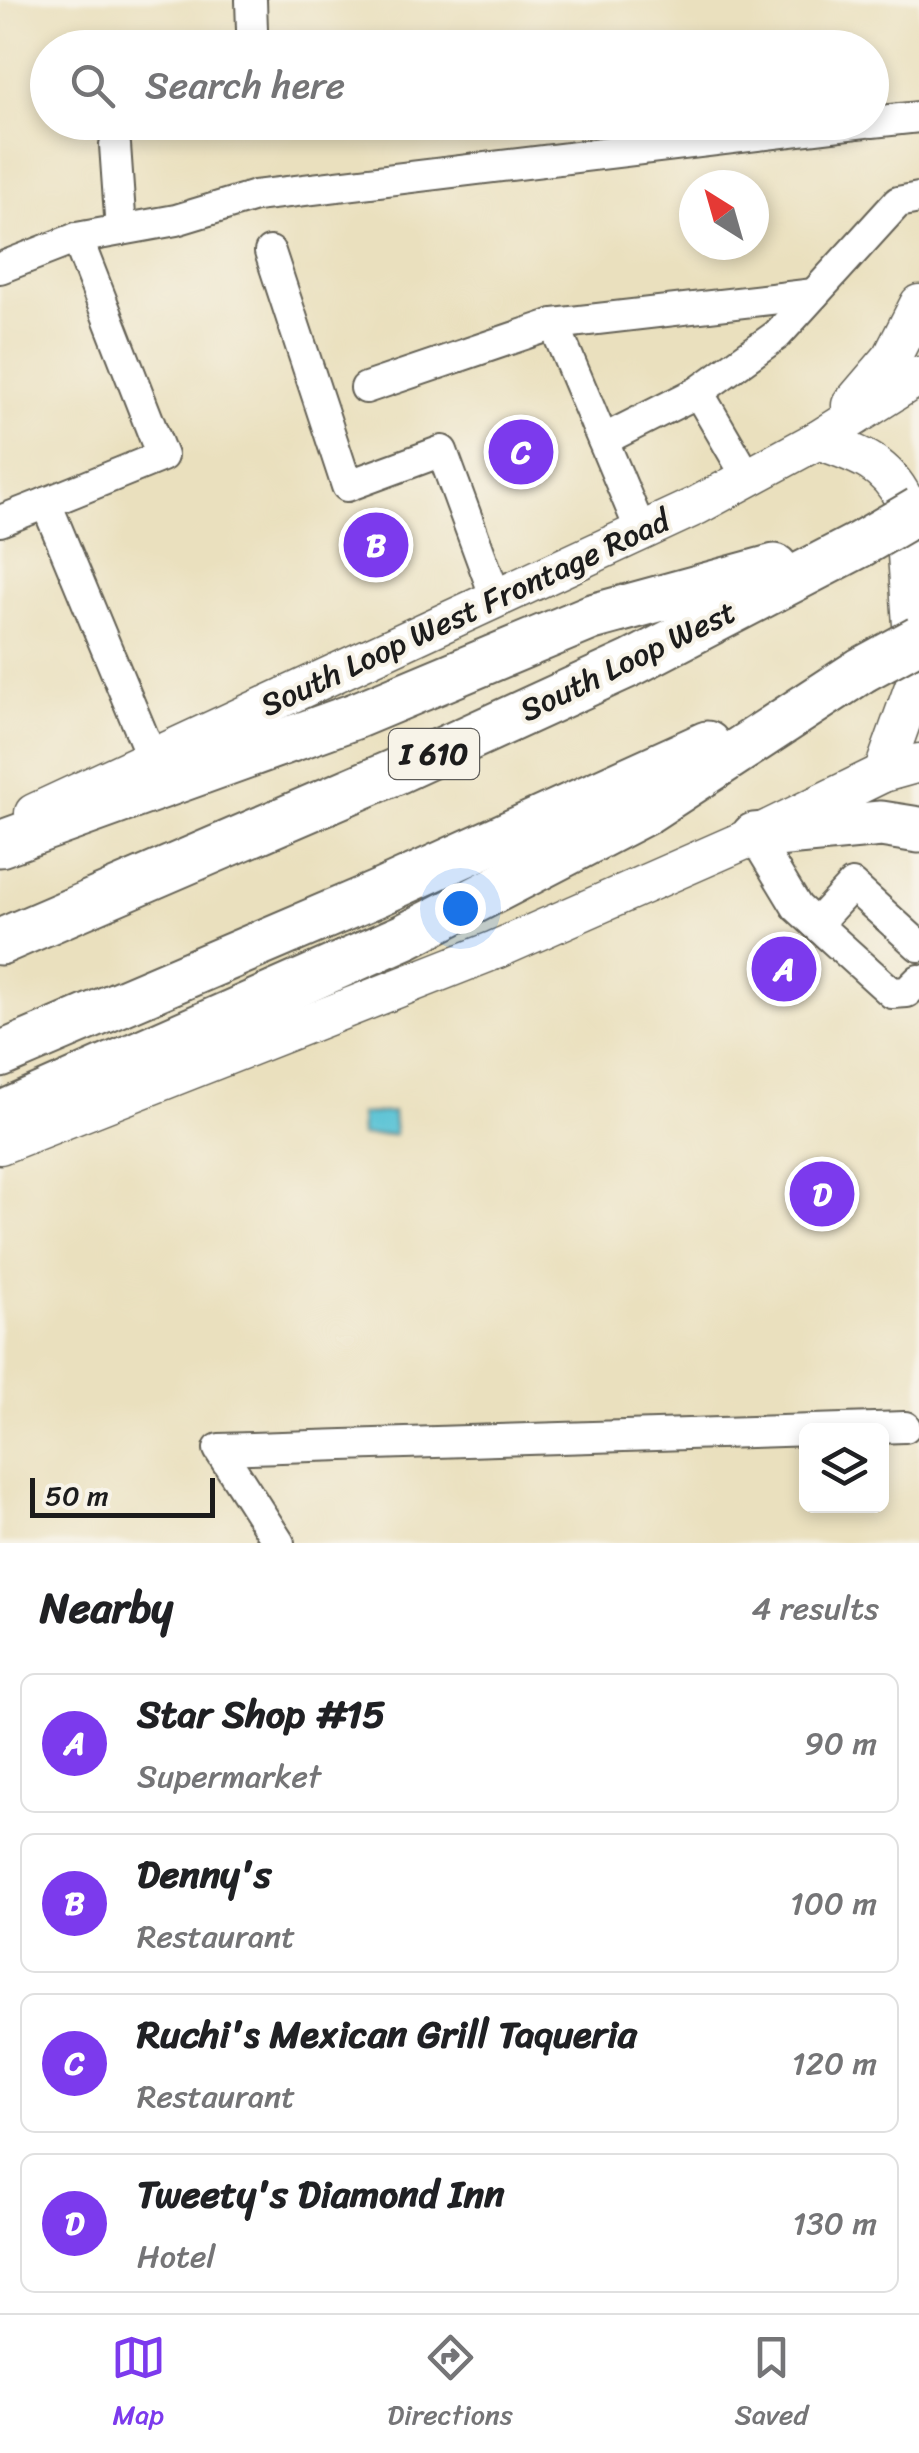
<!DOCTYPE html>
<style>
body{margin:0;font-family:Sriracha,sans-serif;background:#f2f2f2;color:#202124}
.controls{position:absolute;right:30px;bottom:30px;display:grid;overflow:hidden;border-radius:15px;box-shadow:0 5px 15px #0003}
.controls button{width:90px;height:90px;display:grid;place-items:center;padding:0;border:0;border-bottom:2px solid #e0e0e0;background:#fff;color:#202124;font:50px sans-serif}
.compass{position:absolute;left:679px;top:170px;width:90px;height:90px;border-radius:50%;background:#fff;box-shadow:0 5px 15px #0003;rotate:323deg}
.scale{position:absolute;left:30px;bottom:25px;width:185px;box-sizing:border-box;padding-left:10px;border:5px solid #1c1c1c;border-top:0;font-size:28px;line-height:35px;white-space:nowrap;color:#1c1c1c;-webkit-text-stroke:8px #f7f3e8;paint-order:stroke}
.you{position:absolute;left:460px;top:908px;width:35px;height:35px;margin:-25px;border:8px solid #fff;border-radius:50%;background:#1a73e8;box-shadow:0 0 0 15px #1a73e833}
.badge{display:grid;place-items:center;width:65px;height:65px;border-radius:50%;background:#7c3aed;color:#fff;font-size:32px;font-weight:700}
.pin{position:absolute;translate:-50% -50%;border:5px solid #fff;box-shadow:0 2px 10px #0006}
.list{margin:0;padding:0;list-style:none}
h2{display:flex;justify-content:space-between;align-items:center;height:130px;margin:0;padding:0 40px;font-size:42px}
h2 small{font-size:32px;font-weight:400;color:#757577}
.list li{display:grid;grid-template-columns:65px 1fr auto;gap:30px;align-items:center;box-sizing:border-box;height:140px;margin:0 20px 20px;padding:0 20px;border:2px solid #e0e0e0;border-radius:15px}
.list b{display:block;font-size:38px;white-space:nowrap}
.list p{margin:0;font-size:32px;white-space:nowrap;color:#757577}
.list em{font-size:32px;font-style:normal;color:#757577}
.icon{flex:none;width:55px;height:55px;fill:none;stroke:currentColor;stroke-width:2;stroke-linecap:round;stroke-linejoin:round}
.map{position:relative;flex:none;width:919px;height:1543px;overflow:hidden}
.search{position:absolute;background:#fff;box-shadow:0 5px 15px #0003;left:30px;right:30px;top:30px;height:110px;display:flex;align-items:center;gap:25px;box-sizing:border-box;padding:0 35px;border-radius:55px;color:#757577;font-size:38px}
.sheet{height:770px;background:#fff}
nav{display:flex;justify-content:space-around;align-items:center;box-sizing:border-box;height:140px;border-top:2px solid #e0e0e0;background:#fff;font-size:28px;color:#757577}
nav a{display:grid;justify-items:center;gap:5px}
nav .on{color:#7c3aed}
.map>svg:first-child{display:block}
.water{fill:#5ac3d5;stroke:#3b7078;stroke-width:2.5}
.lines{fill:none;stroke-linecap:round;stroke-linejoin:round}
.minor-casing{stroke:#646155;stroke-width:34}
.major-casing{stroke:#646155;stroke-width:41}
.highway-casing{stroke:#646155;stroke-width:49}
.minor{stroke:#fff;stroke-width:30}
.major{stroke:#fff;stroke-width:38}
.highway{stroke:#fff;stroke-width:45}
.highway-bridge-casing{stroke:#646155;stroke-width:49;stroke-linecap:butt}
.highway-bridge{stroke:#fff;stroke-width:45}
.labels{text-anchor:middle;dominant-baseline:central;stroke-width:8;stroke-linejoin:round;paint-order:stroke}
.shield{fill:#f7f3e8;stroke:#5e5c59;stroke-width:2.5}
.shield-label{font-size:30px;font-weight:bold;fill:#1c1c1c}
.street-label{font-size:32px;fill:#1c1c1c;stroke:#f7f3e8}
</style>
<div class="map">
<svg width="919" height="1543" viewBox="0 0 919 1543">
<rect width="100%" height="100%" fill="#f7f3e8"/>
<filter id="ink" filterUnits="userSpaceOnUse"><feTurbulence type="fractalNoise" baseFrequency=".01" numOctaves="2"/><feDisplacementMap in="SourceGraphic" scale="20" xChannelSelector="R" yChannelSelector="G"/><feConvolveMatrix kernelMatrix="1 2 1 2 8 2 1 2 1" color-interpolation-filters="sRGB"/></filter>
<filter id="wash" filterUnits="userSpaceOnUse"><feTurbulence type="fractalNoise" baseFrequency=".0048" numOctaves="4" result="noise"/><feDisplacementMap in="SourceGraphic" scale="40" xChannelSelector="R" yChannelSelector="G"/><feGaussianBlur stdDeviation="2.25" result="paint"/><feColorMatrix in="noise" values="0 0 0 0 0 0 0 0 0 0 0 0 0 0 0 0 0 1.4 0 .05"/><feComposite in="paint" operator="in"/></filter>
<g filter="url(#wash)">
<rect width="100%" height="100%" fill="#eae0be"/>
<polygon class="water" points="393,1112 395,1134 361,1136 360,1114"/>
</g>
<g filter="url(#ink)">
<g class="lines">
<g class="minor-casing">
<g id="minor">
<polyline points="251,0 252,30"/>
<polyline points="872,122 919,117"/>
<polyline points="115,145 121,230"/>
<polyline points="77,238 162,456 46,503 152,758"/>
<polyline points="270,252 347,486 442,451 496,598"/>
<polyline points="0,268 77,238 176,220 255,196 865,122"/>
<polyline points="554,324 641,531"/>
<polyline points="366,388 554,324 814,294"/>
<polyline points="698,392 748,478"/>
<polyline points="603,440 698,392 777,335 898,202 919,198"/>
<polyline points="0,521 46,503"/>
<polyline points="754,836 797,907 892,993 907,992 919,980"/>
<polyline points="816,924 852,885 919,946"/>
<polyline points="279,1543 219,1449 905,1427"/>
</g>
</g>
<g class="major-casing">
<g id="major">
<polyline points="851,405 892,357 919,304"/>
<path d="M818,440C856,454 884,461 903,498L916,681L883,773"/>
<polyline points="34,813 696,506 818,440 919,376"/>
<polyline points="0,1145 495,950 754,836 883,773 919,763"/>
</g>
</g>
<g class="highway-casing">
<g id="highway">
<polyline points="754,836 881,824 919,830"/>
<polyline points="0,844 355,716 592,617 775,567"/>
<polyline points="0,942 399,770 632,663 859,545"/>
<polyline points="0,1055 379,893 707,744"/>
<polyline points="0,1115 406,936 645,812 862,670"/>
</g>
</g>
<use href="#minor" class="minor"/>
<use href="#major" class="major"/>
<use href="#highway" class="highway"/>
<g class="highway-bridge-casing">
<g id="highway-bridge">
<polyline points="859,545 919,510"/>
<polyline points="862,670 919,639"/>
</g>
</g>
<use href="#highway-bridge" class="highway-bridge"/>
</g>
</g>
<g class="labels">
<rect class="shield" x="389" y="729" width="90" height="50" rx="8"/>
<g class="shield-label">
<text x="434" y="754">I 610</text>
</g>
<g class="street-label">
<text transform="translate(465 613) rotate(-25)">South Loop West Frontage Road</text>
<text transform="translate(628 661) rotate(-26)">South Loop West</text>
</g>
</g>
</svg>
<div class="controls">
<button><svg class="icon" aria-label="layers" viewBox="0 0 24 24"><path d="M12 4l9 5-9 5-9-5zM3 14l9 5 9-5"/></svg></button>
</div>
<svg class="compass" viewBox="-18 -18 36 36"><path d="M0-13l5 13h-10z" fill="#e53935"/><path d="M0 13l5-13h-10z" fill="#757577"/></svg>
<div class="scale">50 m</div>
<div class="you"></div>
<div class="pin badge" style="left:784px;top:969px">A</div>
<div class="pin badge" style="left:376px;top:545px">B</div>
<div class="pin badge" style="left:521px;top:452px">C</div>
<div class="pin badge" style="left:822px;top:1194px">D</div>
<div class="search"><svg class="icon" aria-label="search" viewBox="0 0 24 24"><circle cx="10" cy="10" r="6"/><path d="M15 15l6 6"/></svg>Search here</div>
</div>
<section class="sheet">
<h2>Nearby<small>4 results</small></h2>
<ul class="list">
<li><span class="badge">A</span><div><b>Star Shop #15</b><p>Supermarket</p></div><em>90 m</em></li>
<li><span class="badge">B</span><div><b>Denny's</b><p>Restaurant</p></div><em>100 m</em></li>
<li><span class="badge">C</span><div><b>Ruchi's Mexican Grill Taqueria</b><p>Restaurant</p></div><em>120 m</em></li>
<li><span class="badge">D</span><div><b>Tweety's Diamond Inn</b><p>Hotel</p></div><em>130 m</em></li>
</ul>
</section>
<nav>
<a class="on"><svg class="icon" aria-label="map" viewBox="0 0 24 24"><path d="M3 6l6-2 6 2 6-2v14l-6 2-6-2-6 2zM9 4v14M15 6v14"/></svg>Map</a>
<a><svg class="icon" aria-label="directions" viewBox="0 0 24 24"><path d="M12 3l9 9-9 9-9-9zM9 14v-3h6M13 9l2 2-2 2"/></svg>Directions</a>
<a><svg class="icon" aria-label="saved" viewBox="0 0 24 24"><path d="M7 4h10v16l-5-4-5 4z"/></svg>Saved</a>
</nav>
